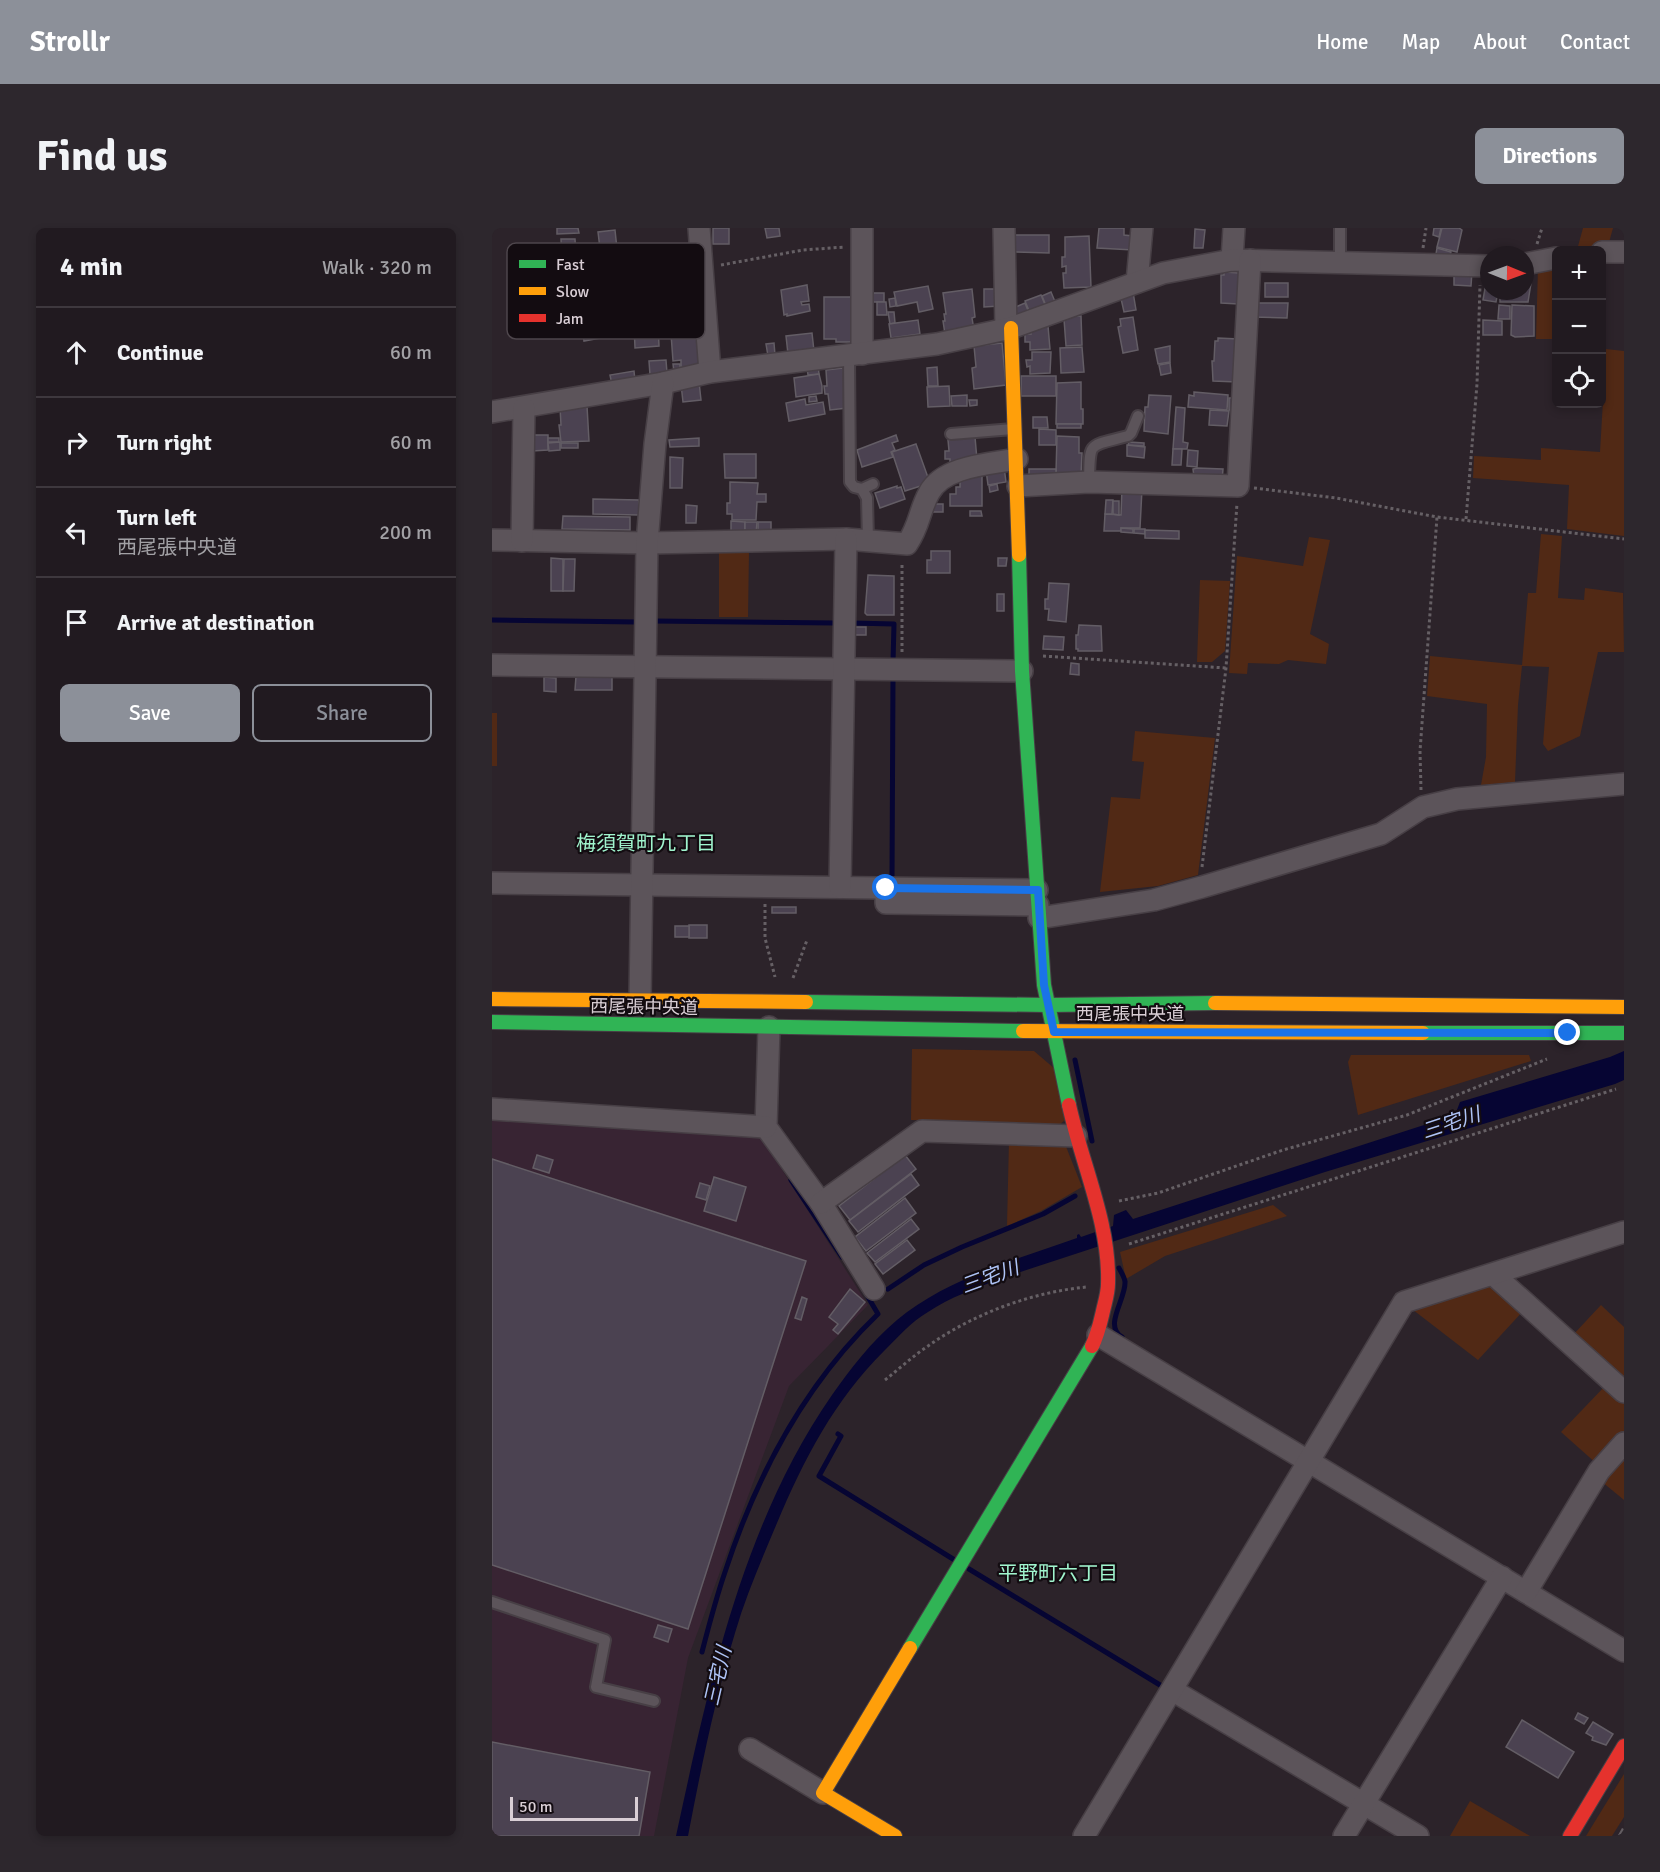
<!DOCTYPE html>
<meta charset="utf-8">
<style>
body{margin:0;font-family:Signika,"Noto Sans JP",sans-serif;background:#2d272d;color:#f1f3f6}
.controls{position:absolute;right:18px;top:18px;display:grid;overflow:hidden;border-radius:9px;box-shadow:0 3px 9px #0003}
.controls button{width:54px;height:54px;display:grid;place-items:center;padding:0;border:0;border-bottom:2px solid #3e383e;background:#211a20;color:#f1f3f6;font:30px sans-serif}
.compass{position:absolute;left:988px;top:18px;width:54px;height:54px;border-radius:50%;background:#211a20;box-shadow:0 3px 9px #0003;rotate:91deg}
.scale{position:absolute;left:18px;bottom:15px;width:128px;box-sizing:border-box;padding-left:6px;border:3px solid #d9ced5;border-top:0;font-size:16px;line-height:21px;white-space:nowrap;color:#d9ced5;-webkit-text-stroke:4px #130c11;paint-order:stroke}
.stop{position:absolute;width:18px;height:18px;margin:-14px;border:4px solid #1a73e8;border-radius:50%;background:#fff}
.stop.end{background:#1a73e8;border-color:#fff;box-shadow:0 2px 6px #0008}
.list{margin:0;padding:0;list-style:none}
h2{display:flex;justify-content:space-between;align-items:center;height:78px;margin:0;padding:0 24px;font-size:26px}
h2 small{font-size:20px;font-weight:400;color:#a2a1a5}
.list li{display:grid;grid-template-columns:39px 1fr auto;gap:18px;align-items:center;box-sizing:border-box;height:90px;padding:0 24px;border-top:2px solid #3e383e}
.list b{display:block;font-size:22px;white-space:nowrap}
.list p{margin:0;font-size:20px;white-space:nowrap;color:#a2a1a5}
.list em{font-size:20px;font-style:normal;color:#a2a1a5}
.actions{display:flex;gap:12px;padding:18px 24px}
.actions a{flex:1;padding:14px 0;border:2px solid #8c9099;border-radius:9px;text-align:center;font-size:21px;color:#8c9099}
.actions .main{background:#8c9099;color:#fff}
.icon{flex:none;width:33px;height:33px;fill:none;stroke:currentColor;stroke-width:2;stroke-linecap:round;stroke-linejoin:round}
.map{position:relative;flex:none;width:1132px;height:1608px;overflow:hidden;border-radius:9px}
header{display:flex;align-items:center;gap:36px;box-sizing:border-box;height:84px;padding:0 30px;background:#8c9099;color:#fff}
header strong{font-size:28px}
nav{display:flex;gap:33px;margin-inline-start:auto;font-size:21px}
.intro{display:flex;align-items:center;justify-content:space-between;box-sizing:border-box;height:144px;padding:0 36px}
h1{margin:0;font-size:42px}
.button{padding:15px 27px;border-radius:9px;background:#8c9099;color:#fff;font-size:21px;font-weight:700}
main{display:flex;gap:36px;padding:0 36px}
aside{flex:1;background:#211a20;border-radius:9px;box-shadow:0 3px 9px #0003}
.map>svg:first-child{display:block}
.built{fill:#382433}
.green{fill:#512915}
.water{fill:#060533}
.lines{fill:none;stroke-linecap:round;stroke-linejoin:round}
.stream{stroke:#060533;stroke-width:5}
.building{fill:#4b4251;stroke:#635d65;stroke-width:1.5}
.lane-casing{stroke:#473f45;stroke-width:14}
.street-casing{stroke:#473f45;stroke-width:24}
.fast-casing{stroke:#473f45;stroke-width:16}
.slow-casing{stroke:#473f45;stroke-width:16}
.jam-casing{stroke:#473f45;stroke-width:16}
.path{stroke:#666065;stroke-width:3;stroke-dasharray:3 3;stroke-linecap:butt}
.lane{stroke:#5c545a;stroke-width:10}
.street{stroke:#5c545a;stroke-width:21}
.fast{stroke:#30b455;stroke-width:14}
.slow{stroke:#ff9f0a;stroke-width:14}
.jam{stroke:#e5322d;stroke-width:14}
.rail{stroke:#635d61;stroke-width:4.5;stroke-dasharray:8 8;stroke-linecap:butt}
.route{stroke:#1a73e8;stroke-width:8}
.labels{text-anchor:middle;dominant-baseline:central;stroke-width:4.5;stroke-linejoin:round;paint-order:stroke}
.street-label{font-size:18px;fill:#d9ced5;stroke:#130c11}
.neighbourhood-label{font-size:20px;fill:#a0f5ce;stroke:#130c11}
.water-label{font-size:20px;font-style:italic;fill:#aec3f6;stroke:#130c11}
.key{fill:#130c11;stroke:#4e464c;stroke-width:1.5}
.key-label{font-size:16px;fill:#d9ced5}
</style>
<header>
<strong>Strollr</strong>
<nav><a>Home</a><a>Map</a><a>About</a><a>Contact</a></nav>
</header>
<div class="intro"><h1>Find us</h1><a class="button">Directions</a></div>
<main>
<aside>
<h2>4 min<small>Walk · 320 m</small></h2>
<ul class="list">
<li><svg class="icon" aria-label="ahead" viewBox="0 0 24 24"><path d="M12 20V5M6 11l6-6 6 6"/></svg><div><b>Continue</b></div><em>60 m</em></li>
<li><svg class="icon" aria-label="right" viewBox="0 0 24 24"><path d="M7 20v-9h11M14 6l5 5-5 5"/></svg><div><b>Turn right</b></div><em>60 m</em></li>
<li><svg class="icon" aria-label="left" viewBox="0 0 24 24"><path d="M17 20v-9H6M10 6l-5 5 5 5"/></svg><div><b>Turn left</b><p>西尾張中央道</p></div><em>200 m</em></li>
<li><svg class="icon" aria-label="arrive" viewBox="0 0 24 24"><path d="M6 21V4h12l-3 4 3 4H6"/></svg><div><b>Arrive at destination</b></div></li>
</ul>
<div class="actions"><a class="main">Save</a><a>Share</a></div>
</aside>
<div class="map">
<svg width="1132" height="1608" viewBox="0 0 1132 1608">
<rect width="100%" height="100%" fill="#2c232a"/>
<polygon class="built" points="0,891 268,907 376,1077 297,1158 196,1430 162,1608 0,1608"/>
<g class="green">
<polygon points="1091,0 1121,0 1116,18 1085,22"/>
<polygon points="1064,35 1064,111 1044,111 1046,39"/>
<polygon points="1114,121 1132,123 1132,308 1075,301 1077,257 981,250 982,228 1049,232 1049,220 1108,224"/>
<polygon points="1049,306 1070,308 1066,370 1092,372 1093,360 1131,365 1132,424 1106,424 1088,508 1056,523 1051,516 1057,439 1030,438 1026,477 1023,554 989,557 994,529 995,476 935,468 938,428 1030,437 1036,365 1044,365"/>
<polygon points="817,309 838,312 818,406 837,416 834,436 796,432 787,436 756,435 755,446 737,445 745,328 811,338"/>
<polygon points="227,322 257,323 256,389 227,389"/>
<polygon points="708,352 738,353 733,423 720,434 705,434"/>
<rect x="0" y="485" width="5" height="53"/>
<polygon points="643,503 723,510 706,647 666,658 608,664 619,569 648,571 652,534 640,533"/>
<polygon points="420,821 542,823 563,841 574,891 563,901 467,899 466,893 419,892"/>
<polygon points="859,827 1037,827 1039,833 866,887 856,834"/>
<polygon points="571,911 590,959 549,983 515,998 517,912"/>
<polygon points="781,977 795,988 673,1028 634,1051 628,1024"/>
<polygon points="994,1055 1007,1060 1032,1082 986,1132 916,1078"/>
<polygon points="1109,1077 1132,1099 1132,1156 1080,1108"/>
<polygon points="1114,1157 1132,1174 1132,1207 1105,1236 1069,1204"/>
<polygon points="1132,1225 1132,1272 1109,1253"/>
<polygon points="1132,1546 1132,1589 1120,1608 1094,1608"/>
<polygon points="978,1573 1038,1608 958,1608"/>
</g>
<path class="water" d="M1132,823V852L1123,856L833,944L510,1050C485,1060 458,1069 436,1084C419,1094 406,1109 392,1123C343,1171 311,1233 285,1295C270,1331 254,1367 243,1405C223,1471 209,1540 196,1608H184C217,1456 250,1297 340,1167C359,1140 379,1114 405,1092C456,1050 523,1032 585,1010V1007L587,1006L589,1009L621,998L622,987L634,982L641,991L963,887L968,874L1118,829Z"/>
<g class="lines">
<g class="stream">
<polyline points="0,392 145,394"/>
<polyline points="162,393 344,395"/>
<polyline points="360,395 402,396 401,434"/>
<polyline points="400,652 401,449"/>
<polyline points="583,832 600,913"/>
<polyline points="299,952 350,1029"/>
<path d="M627,1040C629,1044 633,1050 633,1054C634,1071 611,1098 630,1109"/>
<polyline points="396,1061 432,1037 470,1019 551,986 583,968"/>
<polyline points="346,1206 349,1208 327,1248 461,1331"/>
<polyline points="477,1341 668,1457"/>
<path d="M210,1424C217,1397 224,1370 233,1344C264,1249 313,1156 386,1086L373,1064"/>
</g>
</g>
<g class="building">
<polygon points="65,0 86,0 87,5 65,6"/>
<rect x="221" y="0" width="16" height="16"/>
<polygon points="273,0 287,0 288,8 275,10"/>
<polygon points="607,0 632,0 632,7 641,8 641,22 605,20"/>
<polygon points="942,0 949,0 947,9 941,7"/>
<polygon points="950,0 967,0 970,2 965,24 945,19"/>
<polygon points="703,1 713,2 711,20 702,20"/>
<polygon points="123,2 125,21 129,20 131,36 105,39 104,29 109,29 106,4"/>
<polygon points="522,7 557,7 557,25 522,24"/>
<polygon points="597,8 599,59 572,60 571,45 574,45 574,38 570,39 570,29 573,29 573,9"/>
<polygon points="69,11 83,11 84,30 70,31"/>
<polygon points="945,20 959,24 957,29 944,26"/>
<polygon points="962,43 980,43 979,58 962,57"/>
<polygon points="732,44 747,45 746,76 729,75 729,47 732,47"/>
<polygon points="1033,44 1036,44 1036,55 1039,55 1036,74 1008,74 1008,63 1033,63"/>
<polygon points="995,49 997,49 997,63 1006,63 1004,74 991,72"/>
<rect x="773" y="55" width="23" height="14"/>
<polygon points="315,57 317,73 309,74 310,77 317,76 318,83 295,88 295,86 292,87 289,62"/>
<polygon points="436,58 441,81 427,84 425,74 405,78 402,64"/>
<polygon points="480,61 483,89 480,90 482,102 453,106 451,93 453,93 452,86 454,86 451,65"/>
<polygon points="492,61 506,61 507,78 492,79"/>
<polygon points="559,64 564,76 555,80 550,68"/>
<polygon points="641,64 644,82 632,84 628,66"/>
<polygon points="380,65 392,65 392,74 381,74"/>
<polygon points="549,67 554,79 538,85 533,73"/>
<polygon points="332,69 360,69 361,114 344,114 344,111 332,111"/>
<polygon points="403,70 404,78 398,79 397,71"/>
<polygon points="385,74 394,74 395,87 385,87"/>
<polygon points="533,75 537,85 524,92 519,81"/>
<polygon points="762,75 796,75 795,90 761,89"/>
<polygon points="1007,77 1018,78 1018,91 1006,91"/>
<polygon points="1020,77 1042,78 1042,108 1023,109 1019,107"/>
<polygon points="396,84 402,84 403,95 398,96"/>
<polygon points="575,88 589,88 590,117 574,118 572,91"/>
<polygon points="641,89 646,122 631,125 626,99 629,98 628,91"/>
<polygon points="207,90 207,138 189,139 189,132 181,133 178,92"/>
<polygon points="127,92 130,106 92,113 90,98"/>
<polygon points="426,92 428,106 399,110 397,96"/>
<polygon points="991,92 1010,93 1010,107 991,107"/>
<polygon points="166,95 167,118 143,120 142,97"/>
<polygon points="556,98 558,121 538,122 538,114 533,114 533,106 539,106 538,99"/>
<polygon points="320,105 322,123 296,126 294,108"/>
<polygon points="726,110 746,111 745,154 721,153 720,133 722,133 723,113 726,113"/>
<polygon points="282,115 283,127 276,128 274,116"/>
<polygon points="510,115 514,157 482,161 480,140 484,139 482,118"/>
<polygon points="678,118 678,134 666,136 663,121"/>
<polygon points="590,119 592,144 569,145 568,120"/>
<polygon points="540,124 559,124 558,145 538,146 538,138 535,139 534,132 540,132"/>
<polygon points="174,132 175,145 158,147 157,133"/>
<polygon points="678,135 679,145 669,147 667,137"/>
<polygon points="181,136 188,136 188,144 182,144"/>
<polygon points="326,137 327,146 316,147 315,139"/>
<polygon points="445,139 446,158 436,158 435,140"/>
<polygon points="351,140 355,180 338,182 336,166 333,166 332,158 335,158 334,142"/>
<polygon points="142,143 143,153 120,157 118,147"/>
<polygon points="327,146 330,158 330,165 304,169 302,150"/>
<rect x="529" y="148" width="35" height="20"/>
<polygon points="207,154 209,172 191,174 189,156"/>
<polygon points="589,154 589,181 591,181 591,196 564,196 565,155"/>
<polygon points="457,158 458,178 436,179 435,159"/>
<polygon points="702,164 736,167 735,182 696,179 697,167 702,168"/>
<polygon points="475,167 475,178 460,178 459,168"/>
<polygon points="657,167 679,168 676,206 652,203 653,179 656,179"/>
<polygon points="324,168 325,173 317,174 317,169"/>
<rect x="737" y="170" width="8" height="12"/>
<polygon points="313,171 314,177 331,174 333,186 297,193 294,175"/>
<polygon points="477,172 485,172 485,177 478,178"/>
<polygon points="95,178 97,213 69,214 67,197 69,197 68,179"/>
<polygon points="684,179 693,180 691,214 696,215 695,221 681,221"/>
<polygon points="718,182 737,183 735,198 717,197"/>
<polygon points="541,189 555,189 556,200 541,200"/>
<rect x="565" y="196" width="24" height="4"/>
<polygon points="547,201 564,202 564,217 547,217"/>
<polygon points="39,207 56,207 56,222 40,223"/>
<polygon points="404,207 406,213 400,215 403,222 399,224 401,229 370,239 365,222"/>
<polygon points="565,208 587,209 587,225 590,225 589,247 564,245"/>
<polygon points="483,209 485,232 458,237 458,231 453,231 453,223 457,223 456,212"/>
<rect x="56" y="210" width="11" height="4"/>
<polygon points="207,210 207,218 178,219 177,212"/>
<polygon points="68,214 68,222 57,223 56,215"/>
<polygon points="637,214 652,215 652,218 636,217"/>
<rect x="69" y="215" width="17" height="5"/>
<polygon points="424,216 438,255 413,263 400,224"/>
<polygon points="635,217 653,219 652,230 635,228"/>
<polygon points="681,221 690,221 689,237 680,237"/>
<polygon points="696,222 706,223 705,239 695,238"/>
<polygon points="232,226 264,226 264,250 233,250"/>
<polygon points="178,229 191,230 190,260 178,260"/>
<polygon points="512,239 514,254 496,257 494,242"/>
<polygon points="705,240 731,241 730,253 702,249 701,241"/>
<polygon points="537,241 564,241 564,251 537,252"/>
<polygon points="468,247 490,248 490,278 458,278 458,266 464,266 464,259 468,259"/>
<polygon points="238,254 266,255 265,266 274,266 274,274 265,274 264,292 240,292 240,286 235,286 235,275 238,275"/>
<polygon points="505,256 506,262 498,264 497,258"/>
<polygon points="405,258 405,260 409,259 413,271 388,280 383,265"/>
<polygon points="630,260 650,261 648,300 629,300 629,303 612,303 613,286 629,287"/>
<polygon points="101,271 147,272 147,287 101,286"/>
<polygon points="614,272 621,272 620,286 613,286"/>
<polygon points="621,273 627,273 627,287 621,286"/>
<rect x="439" y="276" width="12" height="8"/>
<polygon points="194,277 205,278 204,295 194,295"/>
<polygon points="478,283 489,283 490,288 478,288"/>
<polygon points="71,288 138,289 138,302 70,301"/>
<polygon points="239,293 253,294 253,306 239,306"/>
<polygon points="253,294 265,294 264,306 253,306"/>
<rect x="266" y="294" width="13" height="13"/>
<polygon points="629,300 641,301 641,305 629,304"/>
<polygon points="642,301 653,301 653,306 642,305"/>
<polygon points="653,302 687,303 687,311 653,310"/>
<polygon points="439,323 458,323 458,345 435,345 435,332 439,332"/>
<polygon points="59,330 71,331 71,363 59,363"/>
<polygon points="506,330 515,330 514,338 506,338"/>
<polygon points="72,331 83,331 82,363 71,363"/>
<polygon points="376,347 402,348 402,387 375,387 373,385"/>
<polygon points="557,355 577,356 574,394 556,392 557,381 553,381 553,371 556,371"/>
<rect x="505" y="366" width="7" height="17"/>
<polygon points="587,397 609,398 610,423 586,423 586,421 584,421 584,407 586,407"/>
<rect x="363" y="399" width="11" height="8"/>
<polygon points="552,408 572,409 571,422 551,421"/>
<polygon points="579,435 587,436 587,447 578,446"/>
<polygon points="84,448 120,449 120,462 83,462"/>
<polygon points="52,449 64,450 64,464 52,463"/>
<rect x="280" y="679" width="24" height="6"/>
<rect x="197" y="697" width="18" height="13"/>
<rect x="183" y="698" width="14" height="11"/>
<polygon points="45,927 61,932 57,945 41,940"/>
<polygon points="413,927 424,941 358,992 347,978"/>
<polygon points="0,931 314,1033 196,1401 0,1337"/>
<polygon points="419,946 427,957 366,1004 357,993"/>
<polygon points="222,949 254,959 244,993 212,983"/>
<polygon points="208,955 218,958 214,972 204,969"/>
<polygon points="413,970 424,985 374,1023 363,1009"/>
<polygon points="419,991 427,1001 383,1034 375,1025"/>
<polygon points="415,1012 423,1022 391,1046 383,1036"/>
<polygon points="358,1061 373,1074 346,1106 341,1102 346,1096 337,1089"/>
<polygon points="310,1069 315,1071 309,1092 303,1090"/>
<polygon points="166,1397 180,1401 176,1414 162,1409"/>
<polygon points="1086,1485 1096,1490 1092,1496 1083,1491"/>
<polygon points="1030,1492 1082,1524 1066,1550 1014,1519"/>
<polygon points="1101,1494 1121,1506 1114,1517 1100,1512 1101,1509 1094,1505"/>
<polygon points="0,1514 158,1544 147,1608 0,1608"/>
</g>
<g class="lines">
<g class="lane-casing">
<g id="lane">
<polyline points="848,34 848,0"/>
<polyline points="357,128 358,254 362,259 370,261 381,256"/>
<polyline points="459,206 521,201"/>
<path d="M597,254C598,212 595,219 636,208L639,205L646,188"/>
<polyline points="370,261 375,270 376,313"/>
<polyline points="0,1374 113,1412 104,1459 162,1473"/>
</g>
</g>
<g class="street-casing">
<g id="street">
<polyline points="207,0 218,144"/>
<polyline points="370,0 370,126"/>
<polyline points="512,0 514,101"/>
<polyline points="1110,24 1132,24"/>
<polyline points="740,32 742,0"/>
<polyline points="1033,36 1064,30"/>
<polyline points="645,54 650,0"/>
<polyline points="0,184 171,155 218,144 445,116 519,100 671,45 740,32 997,38"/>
<polyline points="526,258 597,254 746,258 758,32"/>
<path d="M0,312L155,315L354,311L415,316C428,297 427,283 437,265C451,238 498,236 525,231"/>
<polyline points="30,313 32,180"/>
<polyline points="0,437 530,443"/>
<polyline points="0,655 545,662"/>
<polyline points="348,659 354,311"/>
<polyline points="394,660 394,675 546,677"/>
<polyline points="547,690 662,672 710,659 889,606 931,579 965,571 1132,556"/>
<polyline points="148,773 155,315 163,216 171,155"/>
<polyline points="277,799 274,899 329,975 382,1061"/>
<polyline points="0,881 274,899"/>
<polyline points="329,975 430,903 584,908"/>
<polyline points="1002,1047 1132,1164"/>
<polyline points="606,1107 1132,1423"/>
<polyline points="1034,1364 1107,1243 1132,1215"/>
<polyline points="680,1462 926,1608"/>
<polyline points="258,1521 331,1565"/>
<polyline points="592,1608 912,1074 1132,1004"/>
<polyline points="852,1608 1010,1349"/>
</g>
</g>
<g class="fast-casing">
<g id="fast">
<polyline points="527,327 530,443 552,757 577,877"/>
<polyline points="314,774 556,777 723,775"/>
<polyline points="0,794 531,803"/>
<polyline points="931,805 1132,805"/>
<polyline points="418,1420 600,1118"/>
</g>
</g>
<g class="slow-casing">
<g id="slow">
<polyline points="519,100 527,327"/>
<polyline points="0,771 314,774"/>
<polyline points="723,775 1132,779"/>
<polyline points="531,803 931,805"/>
<polyline points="403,1608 331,1565 418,1420"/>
</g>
</g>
<g class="jam-casing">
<g id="jam">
<path d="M577,877C590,937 618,995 616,1056C616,1065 613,1074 611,1083C608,1096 606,1106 600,1118"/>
<polyline points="1078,1608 1132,1518"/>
</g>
</g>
<g class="path">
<polyline points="1045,16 1050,0"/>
<polyline points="931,20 934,0"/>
<polyline points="229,37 311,22 353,19"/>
<polyline points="762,260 844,270 945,289 1132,311"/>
<polyline points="974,291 985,156 988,57"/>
<polyline points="410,424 410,335"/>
<polyline points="551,428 734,440"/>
<polyline points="929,562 928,523 945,289"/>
<polyline points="710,639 734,440 745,275"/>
<polyline points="273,676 273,710 283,749"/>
<polyline points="301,750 315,712"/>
<polyline points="627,973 666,965 791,922 915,887 1055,831"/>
<polyline points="637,1016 1124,861"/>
<path d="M393,1152C407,1141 421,1128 436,1118C481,1086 540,1064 595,1059"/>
</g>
<use href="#lane" class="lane"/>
<use href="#street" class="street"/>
<use href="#fast" class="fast"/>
<use href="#slow" class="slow"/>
<use href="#jam" class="jam"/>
<polyline class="rail" points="1128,1608 1132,1601"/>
</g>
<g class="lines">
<polyline class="route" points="394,660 546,662 552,757 562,804 1076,805"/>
</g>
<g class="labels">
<g class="street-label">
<text transform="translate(152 779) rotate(1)">西尾張中央道</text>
<text x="638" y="786">西尾張中央道</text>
</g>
<g class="neighbourhood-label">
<text x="154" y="615">梅須賀町九丁目</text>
<text x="566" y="1345">平野町六丁目</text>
</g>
<g class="water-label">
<text transform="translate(959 895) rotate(-18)">三宅川</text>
<text transform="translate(498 1049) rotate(-20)">三宅川</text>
<text transform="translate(226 1448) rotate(-77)">三宅川</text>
</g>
</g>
<rect x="15" y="15" width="198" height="96" rx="9" class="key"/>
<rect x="27" y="32" width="27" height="8" fill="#30b455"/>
<rect x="27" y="59" width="27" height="8" fill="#ff9f0a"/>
<rect x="27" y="86" width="27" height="8" fill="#e5322d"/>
<g class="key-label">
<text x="64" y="42">Fast</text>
<text x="64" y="69">Slow</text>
<text x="64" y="96">Jam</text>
</g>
</svg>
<div class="controls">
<button>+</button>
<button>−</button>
<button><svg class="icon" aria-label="locate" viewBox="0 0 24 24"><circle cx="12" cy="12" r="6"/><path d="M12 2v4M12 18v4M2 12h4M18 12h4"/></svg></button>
</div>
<svg class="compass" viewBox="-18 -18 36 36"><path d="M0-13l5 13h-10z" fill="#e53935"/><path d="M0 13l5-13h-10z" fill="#a2a1a5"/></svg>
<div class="scale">50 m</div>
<div class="stop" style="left:394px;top:660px"></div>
<div class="stop end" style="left:1076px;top:805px"></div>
</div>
</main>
